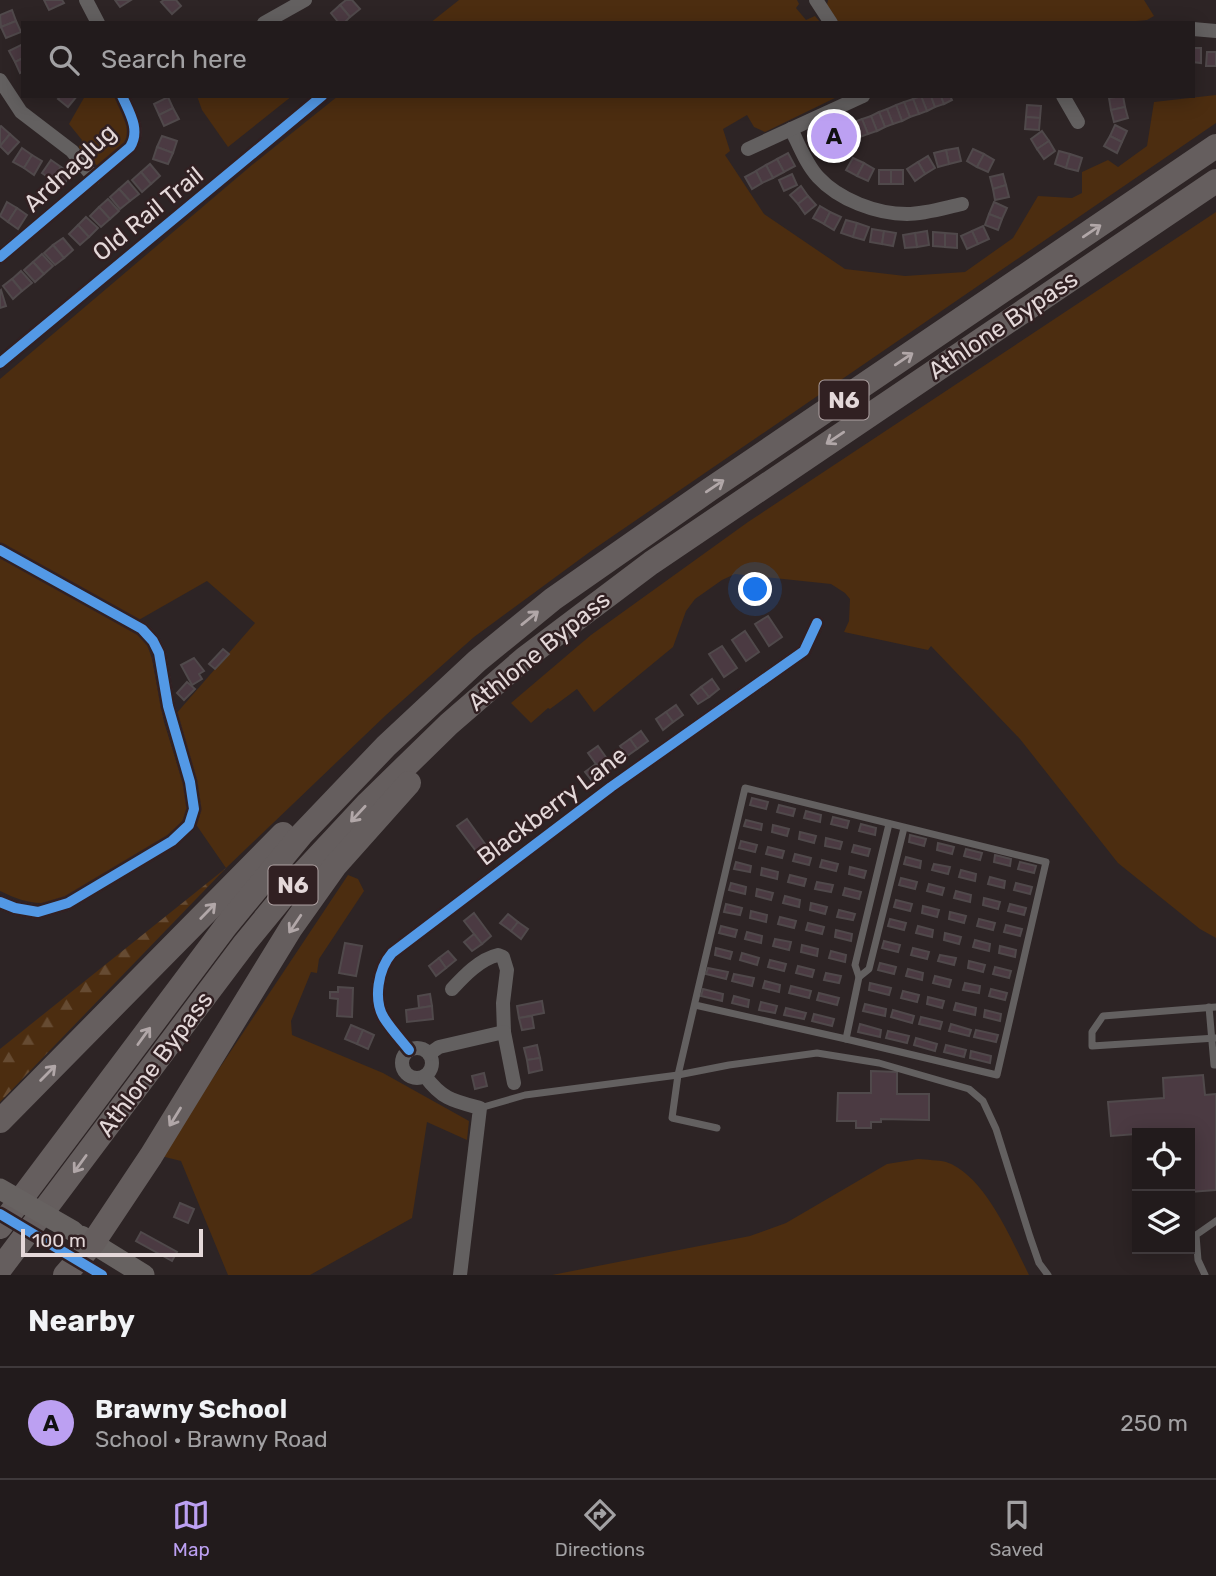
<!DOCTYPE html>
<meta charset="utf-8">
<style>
body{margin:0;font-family:Rubik,sans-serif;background:#2a2425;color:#f1f3f6}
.controls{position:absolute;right:21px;bottom:21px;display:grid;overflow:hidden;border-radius:0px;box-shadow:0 4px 18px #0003}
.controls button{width:63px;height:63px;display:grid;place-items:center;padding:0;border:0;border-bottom:2px solid #3f393b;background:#221b1c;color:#f1f3f6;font:35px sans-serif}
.scale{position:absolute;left:21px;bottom:18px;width:182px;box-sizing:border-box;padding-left:7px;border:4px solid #e4d8d9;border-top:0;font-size:19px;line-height:24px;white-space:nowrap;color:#e4d8d9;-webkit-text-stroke:5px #312022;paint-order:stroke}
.you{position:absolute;left:756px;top:590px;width:24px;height:24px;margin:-18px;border:5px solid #fff;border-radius:50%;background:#1a73e8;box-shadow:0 0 0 10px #1a73e833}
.badge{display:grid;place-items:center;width:46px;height:46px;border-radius:50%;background:#bca0f2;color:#111;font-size:23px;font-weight:700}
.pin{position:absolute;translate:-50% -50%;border:4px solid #fff;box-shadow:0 2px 7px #0006}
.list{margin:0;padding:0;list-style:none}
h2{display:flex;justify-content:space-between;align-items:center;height:91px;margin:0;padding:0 28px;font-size:30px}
h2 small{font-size:23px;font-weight:400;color:#a2a1a3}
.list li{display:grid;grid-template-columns:46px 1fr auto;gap:21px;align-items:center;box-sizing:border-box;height:112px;padding:0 28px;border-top:2px solid #3f393b}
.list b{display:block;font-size:26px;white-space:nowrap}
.list p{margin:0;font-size:23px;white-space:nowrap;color:#a2a1a3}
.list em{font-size:23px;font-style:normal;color:#a2a1a3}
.icon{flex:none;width:38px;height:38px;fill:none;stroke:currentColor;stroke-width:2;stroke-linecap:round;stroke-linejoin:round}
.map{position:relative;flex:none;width:1216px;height:1275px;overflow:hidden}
.search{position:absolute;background:#221b1c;box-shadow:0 4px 18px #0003;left:21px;right:21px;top:21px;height:77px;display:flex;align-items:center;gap:18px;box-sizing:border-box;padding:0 24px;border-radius:0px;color:#a2a1a3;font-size:26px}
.sheet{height:203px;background:#221b1c}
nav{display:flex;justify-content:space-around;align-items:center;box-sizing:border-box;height:98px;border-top:2px solid #3f393b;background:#221b1c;font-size:19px;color:#a2a1a3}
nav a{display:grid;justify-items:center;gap:4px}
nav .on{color:#bca0f2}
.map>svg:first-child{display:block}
.green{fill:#4c2d10}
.forest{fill:url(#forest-firs)}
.building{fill:#4b3a42;stroke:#50494b;stroke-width:2}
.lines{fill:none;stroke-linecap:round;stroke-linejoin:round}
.service{stroke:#636060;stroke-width:7}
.minor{stroke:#636060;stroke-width:14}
.secondary{stroke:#676261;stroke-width:21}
.trunk{stroke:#655e5e;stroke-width:24}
.secondary-bridge{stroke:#676261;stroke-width:21}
.cycleway-casing{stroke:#312022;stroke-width:15}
.cycleway{stroke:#5399e6;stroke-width:10}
.oneway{stroke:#b1a7a8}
.labels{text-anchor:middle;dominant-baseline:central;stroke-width:5;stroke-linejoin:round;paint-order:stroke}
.shield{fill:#312022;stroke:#aea1a2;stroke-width:2}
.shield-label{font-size:23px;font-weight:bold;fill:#e4d8d9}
.street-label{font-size:24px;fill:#e4d8d9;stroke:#312022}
</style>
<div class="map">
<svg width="1216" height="1275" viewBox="0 0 1216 1275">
<defs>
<pattern id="forest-firs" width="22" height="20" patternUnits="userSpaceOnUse" patternTransform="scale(1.75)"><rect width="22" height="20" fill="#4c2d10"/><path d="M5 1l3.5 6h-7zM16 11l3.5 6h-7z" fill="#664b32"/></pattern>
</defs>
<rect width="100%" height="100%" fill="#2d2425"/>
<g class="green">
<polygon points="459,0 797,0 799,4 796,8 806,20 815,16 821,23 430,23"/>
<polygon points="828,0 1144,0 1154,16 1147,20 1116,23 839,23 827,5"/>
<polygon points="1216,95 1216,123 591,551 474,637 386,715 226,868 195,823 175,715 255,623 207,581 137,621 0,543 0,379 252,165 338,96 839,96 765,132 754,127 747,115 723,129 730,151 725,155 764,214 845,269 905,276 965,272 1013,238 1038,196 1072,198 1082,193 1082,172 1108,160 1118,167 1147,146 1154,102"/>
<polygon points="85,96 117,96 128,128 127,143 98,166 81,154 79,147 82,140 69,124"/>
<polygon points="197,96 292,96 228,147 202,110"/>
<polygon points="1216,212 1216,938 1200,929 1118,863 1020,739 931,646 928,650 844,632 849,621 850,599 845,593 831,584 735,574 722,580 695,599 686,611 673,647 594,712 577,689 550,709 548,708 531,723 511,703 591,635 748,522"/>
<path d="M0,558L137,633L147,644L152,659L164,722L188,799V812L176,831L64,899C39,907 23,902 0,891Z"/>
<polygon points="348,875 358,879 364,891 319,959 317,973 311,972 291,1021 292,1035 383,1073 469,1121 467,1140 427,1122 412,1218 310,1275 228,1275 181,1161 161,1156"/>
<path d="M918,1159C927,1160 938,1160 946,1162C985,1175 1012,1241 1029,1275H552L750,1236L786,1223L887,1164Z"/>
</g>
<polygon class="forest" points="226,868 0,1102 0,1049"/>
<g class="building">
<polygon points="44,0 62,0 64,3 49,10"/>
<polygon points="115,0 131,0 120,7"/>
<polygon points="164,0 176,0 181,6 172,14 161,2"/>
<polygon points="346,0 352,0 360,9 350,17 340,5"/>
<polygon points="340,5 350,17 344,23 339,23 331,13"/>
<polygon points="12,10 16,21 1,27 0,15"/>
<polygon points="16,21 21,32 6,38 1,27"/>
<polygon points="23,44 23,58 15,62 9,51"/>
<polygon points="1193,48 1201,48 1201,63 1193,62"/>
<polygon points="1207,52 1216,52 1216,66 1206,66"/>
<polygon points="23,58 23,71 20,73 15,62"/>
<polygon points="61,96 77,96 68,107 58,99"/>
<polygon points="921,96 931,96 935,107 927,111"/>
<polygon points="921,96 927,111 919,114 913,99"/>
<polygon points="931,96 941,96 944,104 935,107"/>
<polygon points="941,96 950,96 952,100 944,104"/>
<polygon points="1123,96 1125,107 1111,110 1109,98"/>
<polygon points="168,97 173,108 159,115 154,104"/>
<polygon points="913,99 919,114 910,117 904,102"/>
<polygon points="904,102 910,117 902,121 896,105"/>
<polygon points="896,105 902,121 893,124 887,109"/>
<polygon points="1027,105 1041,106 1040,118 1026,117"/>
<polygon points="1125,107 1128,118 1114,122 1111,110"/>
<polygon points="173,108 179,119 164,126 159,115"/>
<polygon points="887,109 893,124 885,127 879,112"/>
<polygon points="879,112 885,127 877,131 871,116"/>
<polygon points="871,116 877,131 868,134 862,119"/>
<polygon points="1026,117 1040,118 1039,130 1025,129"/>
<polygon points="862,119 868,134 860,137 854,122"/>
<polygon points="846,122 852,135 847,138 851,146 836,153 833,148 828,151 820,135"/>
<polygon points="1115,125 1127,131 1122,142 1110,136"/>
<polygon points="1,126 10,134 0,146 0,127"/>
<polygon points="1042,131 1049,141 1037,149 1031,139"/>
<polygon points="10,134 19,142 8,154 0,146"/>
<polygon points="162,136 177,141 173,153 157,147"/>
<polygon points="1110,136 1122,142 1117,153 1104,146"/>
<polygon points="1049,141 1055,151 1044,159 1037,149"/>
<polygon points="157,147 173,153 168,164 153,159"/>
<polygon points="22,148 32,155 24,168 13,162"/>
<polygon points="958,148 961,161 949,164 946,150"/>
<polygon points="973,149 984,154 977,167 967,161"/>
<polygon points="946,150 949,164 938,167 934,153"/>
<polygon points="1059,151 1070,154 1066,168 1055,164"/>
<polygon points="788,153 795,166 784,172 777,159"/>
<polygon points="984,154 994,160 988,172 977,167"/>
<polygon points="1070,154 1082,158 1078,171 1066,168"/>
<polygon points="32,155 42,161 34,175 24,168"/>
<polygon points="928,156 935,168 925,174 918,162"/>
<polygon points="853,158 864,163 857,176 846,170"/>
<polygon points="777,159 784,172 773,178 766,165"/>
<polygon points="51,160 61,167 52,180 42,173"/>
<polygon points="918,162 925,174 915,181 907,169"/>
<polygon points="864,163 874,169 868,181 857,176"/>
<polygon points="150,164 160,176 151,184 141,172"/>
<polygon points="766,165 773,178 762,183 756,171"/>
<polygon points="61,167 71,174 62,187 52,180"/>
<rect x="879" y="170" width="12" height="14"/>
<rect x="891" y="170" width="12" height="14"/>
<polygon points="756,171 762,183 752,189 745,177"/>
<polygon points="141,172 151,184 142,192 132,180"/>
<polygon points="792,174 797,185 784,191 779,180"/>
<polygon points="1003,174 1006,185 993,189 990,177"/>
<polygon points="128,181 139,194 130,201 119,189"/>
<polygon points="1006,185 1009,197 995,200 993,189"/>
<polygon points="801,186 808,196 798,204 790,195"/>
<polygon points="119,189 130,201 120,209 110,197"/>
<polygon points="808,196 816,205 805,214 798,204"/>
<polygon points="108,199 119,211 110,219 99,207"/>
<polygon points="7,202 17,208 8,222 0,216"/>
<polygon points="994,202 1007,208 1002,219 989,214"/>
<polygon points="820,206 830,212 824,224 813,218"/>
<polygon points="99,207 110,219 101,227 90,216"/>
<polygon points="17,208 27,215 18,229 8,222"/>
<polygon points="830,212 841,217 834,230 824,224"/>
<polygon points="989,214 1002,219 998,230 985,225"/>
<polygon points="86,217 98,228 89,237 78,225"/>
<polygon points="846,220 857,223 853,237 841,233"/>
<polygon points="857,223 869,227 864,240 853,237"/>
<polygon points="78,225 89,237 80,245 69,234"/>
<polygon points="983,226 989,239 978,244 972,231"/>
<polygon points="872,229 884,231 882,244 870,242"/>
<polygon points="884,231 896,233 893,246 882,244"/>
<polygon points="927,231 929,245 917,247 915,233"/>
<polygon points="972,231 978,244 967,249 961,236"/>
<polygon points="933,232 945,233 945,247 933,246"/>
<polygon points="915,233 917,247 905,248 903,235"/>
<polygon points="945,233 957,234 957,248 945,247"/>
<polygon points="63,238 73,250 64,258 53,245"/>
<polygon points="53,245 64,258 55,265 44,253"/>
<polygon points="42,254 53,266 44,274 33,262"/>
<polygon points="33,262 44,274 35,282 24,270"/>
<polygon points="21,271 32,283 22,291 12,279"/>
<polygon points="12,279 22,291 13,299 3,286"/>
<polygon points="1,290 6,306 0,308 0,291"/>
<polygon points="768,616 782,637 769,646 755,624"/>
<polygon points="745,631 759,652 746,661 732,640"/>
<polygon points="722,646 737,668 724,677 709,654"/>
<polygon points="223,649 229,654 215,669 209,664"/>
<polygon points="194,658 204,671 199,674 202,679 192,685 181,665"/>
<polygon points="712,679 719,689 709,697 701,687"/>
<polygon points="187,682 195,689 184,700 177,693"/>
<polygon points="701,687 709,697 698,704 691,695"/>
<polygon points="676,705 683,715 673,722 666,712"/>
<polygon points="666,712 673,722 663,730 656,719"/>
<polygon points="641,731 648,741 637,749 630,739"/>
<polygon points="630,739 637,749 627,756 620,746"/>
<polygon points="598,746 613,767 603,774 588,753"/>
<polygon points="596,764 603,774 592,781 585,772"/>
<polygon points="752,798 768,802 766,809 750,805"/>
<polygon points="779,805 795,809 793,816 777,812"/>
<polygon points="806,811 821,815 820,822 804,818"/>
<polygon points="833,817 849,821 847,828 831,824"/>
<polygon points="467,819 488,848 479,855 457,826"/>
<polygon points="746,820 762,824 761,830 744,826"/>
<polygon points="861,824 876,828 875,835 859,831"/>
<polygon points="773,825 789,829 787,836 772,832"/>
<polygon points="800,832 816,836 814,843 799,839"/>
<polygon points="910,835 926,839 924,846 909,842"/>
<polygon points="826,838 842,842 840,849 825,846"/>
<polygon points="741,841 757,845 755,852 739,848"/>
<polygon points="938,843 954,847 952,854 937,850"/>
<polygon points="854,845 870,849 868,856 852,852"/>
<polygon points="768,847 784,851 782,858 766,854"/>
<polygon points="966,849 982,853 980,860 964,856"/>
<polygon points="795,854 811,858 809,865 793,861"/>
<polygon points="995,855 1011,859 1010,866 994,862"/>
<polygon points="906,857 921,861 920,868 904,864"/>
<polygon points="822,860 838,864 836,871 820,867"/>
<polygon points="736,862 751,866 750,872 734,869"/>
<polygon points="1020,862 1036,866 1034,873 1018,869"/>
<polygon points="934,864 950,867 948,874 932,870"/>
<polygon points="850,867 866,871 864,878 849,874"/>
<polygon points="762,868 778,872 777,879 761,875"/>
<polygon points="961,870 976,874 975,881 959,877"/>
<polygon points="790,875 806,879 804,886 788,882"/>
<polygon points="990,877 1005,881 1004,888 988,884"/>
<polygon points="901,878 917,882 915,889 899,885"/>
<polygon points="817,882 833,885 831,892 815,889"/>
<polygon points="731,883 746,887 745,894 729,890"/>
<polygon points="1016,883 1032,887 1030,894 1014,890"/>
<polygon points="929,884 944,888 942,895 927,891"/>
<polygon points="845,888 861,892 859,899 843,895"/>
<polygon points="757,889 773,893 771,900 756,896"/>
<polygon points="956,891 971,895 970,902 954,898"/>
<polygon points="785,896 800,900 799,907 783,903"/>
<polygon points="984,898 1000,902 998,909 983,905"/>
<polygon points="896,900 912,904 910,911 894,907"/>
<polygon points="811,903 827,907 825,914 810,910"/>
<polygon points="726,904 742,908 740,915 724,912"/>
<polygon points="1010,904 1026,908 1024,915 1008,911"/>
<polygon points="923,906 939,910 937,917 922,913"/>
<polygon points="839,910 855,914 853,920 837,917"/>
<polygon points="751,911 767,915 766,922 750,918"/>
<polygon points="950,912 966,916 964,923 949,919"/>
<polygon points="474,913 491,936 482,944 464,921"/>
<polygon points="508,914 518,922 511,931 500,923"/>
<polygon points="780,917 796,921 794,928 778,924"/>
<polygon points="890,919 906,923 904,930 888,926"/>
<polygon points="979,919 995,923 993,930 977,926"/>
<polygon points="518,922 528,929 521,939 511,931"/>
<polygon points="808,923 824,927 822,934 806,930"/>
<polygon points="1006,925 1022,929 1020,936 1004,932"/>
<polygon points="721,926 737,930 735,937 719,933"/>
<polygon points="918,926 933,930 932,937 916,933"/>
<polygon points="836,930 852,934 851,941 835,937"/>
<polygon points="747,932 762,936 761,943 745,939"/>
<polygon points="945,933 961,937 959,944 944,940"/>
<polygon points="474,934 482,944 472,951 464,942"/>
<polygon points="775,939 791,942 789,950 773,946"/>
<polygon points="975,940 990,944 989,951 973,947"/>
<polygon points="884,941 900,945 898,952 882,948"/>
<polygon points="345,943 362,946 356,976 339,973"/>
<polygon points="802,945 818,949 817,956 801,952"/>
<polygon points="1000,946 1016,950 1015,957 999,953"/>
<polygon points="716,948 732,952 730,959 715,955"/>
<polygon points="913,948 929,952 927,959 911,955"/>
<polygon points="448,951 456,960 446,968 439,958"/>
<polygon points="831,951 846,955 845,962 829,958"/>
<polygon points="742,953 759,958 757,965 740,960"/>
<polygon points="940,955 956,958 954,965 938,961"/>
<polygon points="439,958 446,968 436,976 429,966"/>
<polygon points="770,960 786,964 784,971 768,967"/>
<polygon points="969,961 985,965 983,972 968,968"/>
<polygon points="880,963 896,967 894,974 878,970"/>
<polygon points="798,966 814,970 812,977 796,973"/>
<polygon points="995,967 1011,971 1009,978 993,974"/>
<polygon points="708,968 728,972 726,979 706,974"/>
<polygon points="908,969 923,973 922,980 906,976"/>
<polygon points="826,973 841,976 839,983 824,980"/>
<polygon points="734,974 754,978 752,986 732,981"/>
<polygon points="935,976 951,980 949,987 933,983"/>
<polygon points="765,981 780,985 779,992 763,988"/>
<polygon points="870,983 891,988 889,995 869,990"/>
<polygon points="965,983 980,986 979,993 963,990"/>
<polygon points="791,986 811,991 809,998 789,993"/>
<polygon points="338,987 353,988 352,1017 337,1016 338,999 330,998 330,992 338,992"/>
<polygon points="703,989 723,994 722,1001 701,996"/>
<polygon points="991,989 1007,993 1005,1000 989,996"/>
<polygon points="903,991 919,995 917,1002 901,998"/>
<polygon points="819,993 839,998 837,1005 817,1000"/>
<polygon points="430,994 432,1006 419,1008 418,996"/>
<polygon points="734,996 749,1000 748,1007 732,1003"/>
<polygon points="928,997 944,1001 942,1008 927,1004"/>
<polygon points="542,1001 544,1013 519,1018 517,1006"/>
<polygon points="761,1002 777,1006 775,1013 759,1010"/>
<polygon points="956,1003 976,1008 975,1015 954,1010"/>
<polygon points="865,1004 886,1009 885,1016 863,1011"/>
<polygon points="432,1006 433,1019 407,1022 406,1010"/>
<polygon points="786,1008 806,1013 804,1019 784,1015"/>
<polygon points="893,1010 914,1016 912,1023 891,1017"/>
<polygon points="985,1010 1001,1014 1000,1021 984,1017"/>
<polygon points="814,1014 834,1019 832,1026 812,1021"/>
<polygon points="532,1016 534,1028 522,1030 519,1018"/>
<polygon points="921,1017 942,1022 940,1029 919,1024"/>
<polygon points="860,1024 881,1030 880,1037 858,1032"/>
<polygon points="951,1024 971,1030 969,1036 949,1031"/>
<polygon points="351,1025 363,1030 357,1044 345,1039"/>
<polygon points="363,1030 374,1035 368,1049 357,1044"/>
<polygon points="976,1030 998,1035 996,1042 974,1037"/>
<polygon points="888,1031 909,1036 907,1043 886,1038"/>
<polygon points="916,1038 937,1044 935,1051 914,1045"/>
<polygon points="537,1045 540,1058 527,1060 524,1048"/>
<polygon points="946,1045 966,1050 964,1057 944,1052"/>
<polygon points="971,1051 991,1056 990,1063 970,1058"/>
<polygon points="540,1058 542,1070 529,1073 527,1060"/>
<polygon points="871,1071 897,1072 897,1094 929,1094 929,1120 881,1119 881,1122 871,1122 871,1128 856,1128 856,1121 837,1121 838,1093 871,1093"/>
<polygon points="484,1073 487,1086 475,1089 472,1076"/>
<polygon points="1203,1075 1205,1095 1216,1094 1216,1190 1190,1192 1190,1133 1176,1133 1175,1131 1111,1136 1108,1102 1164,1098 1163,1078"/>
<polygon points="180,1203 194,1209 188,1223 174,1217"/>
<polygon points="141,1232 177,1252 172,1261 136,1241"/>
</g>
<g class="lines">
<g class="service">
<polyline points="859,977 855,965 889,824"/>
<polyline points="695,1005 846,1039 997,1075 1046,862 745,788 678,1075 672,1118 717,1128"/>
<polyline points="1209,1007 1214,1065 1216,1065"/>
<polyline points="1216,1007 1103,1016 1092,1032 1092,1046 1216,1038"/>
<polyline points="846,1039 859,977 869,969 904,828"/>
<polyline points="480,1108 525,1095 678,1075 729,1065 817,1053 879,1063 969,1089 983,1101 996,1129 1030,1237 1039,1263 1048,1275"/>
<polyline points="1205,1275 1198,1260 1196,1235 1216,1221"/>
</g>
<g class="minor">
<polyline points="86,0 98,23"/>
<polyline points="816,0 831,23"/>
<polyline points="264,23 305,0"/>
<polyline points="1193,29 1216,31"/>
<polyline points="0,80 21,112 72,151 94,178"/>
<polyline points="1063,96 1078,122"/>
<path d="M791,129C799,145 806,164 818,177C839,200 877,214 907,214C925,214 944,208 962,204"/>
<polyline points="748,149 863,96"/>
<path d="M0,257L130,147C141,130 129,112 122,96"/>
<polyline points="0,550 142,629 153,641 159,653 168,706 190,782 194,809 189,825 172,841 68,903 38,912 15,908 0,902"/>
<path d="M452,989C464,976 480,959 498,955L503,957L507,970L503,1003L504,1032"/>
<circle cx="417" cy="1063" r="15"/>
<path d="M409,1050C401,1040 391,1029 384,1018C373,1000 378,969 392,953L611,787L804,651L817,623"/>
<polyline points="429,1054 439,1047 504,1032 514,1083"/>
<path d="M425,1076C442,1099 453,1101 480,1108L460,1275"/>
</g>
<polyline class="secondary" points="81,1236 144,1275"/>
<g class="trunk">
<polyline points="0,1121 283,834"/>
<polyline points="0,1227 226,926 301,835 386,746 477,661 553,599 709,490 1216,146"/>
<polyline points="0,1269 245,943 300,876 368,803 449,724 525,658 651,563 1216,181"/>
<polyline points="65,1275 93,1243 151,1156 291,928 335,866 409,783"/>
</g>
<polyline class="secondary-bridge" points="0,1189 73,1231"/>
<g class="cycleway-casing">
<g id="cycleway">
<path d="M0,257L130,147C141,130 129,112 122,96"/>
<polyline points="0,363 322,96"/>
<polyline points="0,550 142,629 153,641 159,653 168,706 190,782 194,809 189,825 172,841 68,903 38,912 15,908 0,902"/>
<path d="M409,1050C401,1040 391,1029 384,1018C373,1000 378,969 392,953L611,787L804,651L817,623"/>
<polyline points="0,1214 102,1275"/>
</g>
</g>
<use href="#cycleway" class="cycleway"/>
</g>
<defs><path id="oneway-shaft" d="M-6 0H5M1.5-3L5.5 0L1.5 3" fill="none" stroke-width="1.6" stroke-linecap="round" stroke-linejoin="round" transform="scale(1.75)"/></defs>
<g class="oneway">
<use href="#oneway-shaft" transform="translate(1092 231) rotate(-34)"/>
<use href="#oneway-shaft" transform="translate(904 359) rotate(-34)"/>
<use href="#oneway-shaft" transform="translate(835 438) rotate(146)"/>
<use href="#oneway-shaft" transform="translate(715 486) rotate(-34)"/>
<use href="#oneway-shaft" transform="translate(530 618) rotate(-39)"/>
<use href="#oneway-shaft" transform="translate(358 814) rotate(133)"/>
<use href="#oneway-shaft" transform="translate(208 911) rotate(-46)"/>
<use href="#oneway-shaft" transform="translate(295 924) rotate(124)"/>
<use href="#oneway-shaft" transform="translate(144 1036) rotate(-54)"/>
<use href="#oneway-shaft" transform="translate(48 1073) rotate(-45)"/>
<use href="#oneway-shaft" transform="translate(175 1117) rotate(122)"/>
<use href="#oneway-shaft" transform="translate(80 1164) rotate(126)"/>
</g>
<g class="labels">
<g class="shield">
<rect x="819.5" y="380.5" width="49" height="39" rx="5"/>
<rect x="268.5" y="865.5" width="49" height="39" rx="5"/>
</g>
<g class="shield-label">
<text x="844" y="400">N6</text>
<text x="293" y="885">N6</text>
</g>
<g class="street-label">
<text transform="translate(70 168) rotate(-43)">Ardnaglug</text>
<text transform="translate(148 214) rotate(-39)">Old Rail Trail</text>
<text transform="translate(1003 325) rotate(-34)">Athlone Bypass</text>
<text transform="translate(539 651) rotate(-39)">Athlone Bypass</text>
<text transform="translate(552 806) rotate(-37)">Blackberry Lane</text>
<text transform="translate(155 1064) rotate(-53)">Athlone Bypass</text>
</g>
</g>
</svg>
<div class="controls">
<button><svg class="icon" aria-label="locate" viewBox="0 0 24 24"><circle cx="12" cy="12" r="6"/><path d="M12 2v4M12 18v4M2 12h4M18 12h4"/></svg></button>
<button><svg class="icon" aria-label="layers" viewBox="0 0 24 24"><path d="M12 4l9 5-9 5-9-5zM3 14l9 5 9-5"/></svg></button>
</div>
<div class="scale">100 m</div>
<div class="you"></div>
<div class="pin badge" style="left:834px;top:136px">A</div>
<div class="search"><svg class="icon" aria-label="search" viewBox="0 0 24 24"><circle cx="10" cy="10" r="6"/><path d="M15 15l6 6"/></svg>Search here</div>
</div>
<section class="sheet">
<h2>Nearby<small></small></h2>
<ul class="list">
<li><span class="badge">A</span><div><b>Brawny School</b><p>School · Brawny Road</p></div><em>250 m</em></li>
</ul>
</section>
<nav>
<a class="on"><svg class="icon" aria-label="map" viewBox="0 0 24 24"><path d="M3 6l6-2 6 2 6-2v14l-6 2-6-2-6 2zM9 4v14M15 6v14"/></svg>Map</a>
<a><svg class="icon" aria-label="directions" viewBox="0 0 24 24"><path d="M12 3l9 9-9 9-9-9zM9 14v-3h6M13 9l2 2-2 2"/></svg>Directions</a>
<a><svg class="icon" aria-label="saved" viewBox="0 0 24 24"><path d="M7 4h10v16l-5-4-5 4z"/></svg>Saved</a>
</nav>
